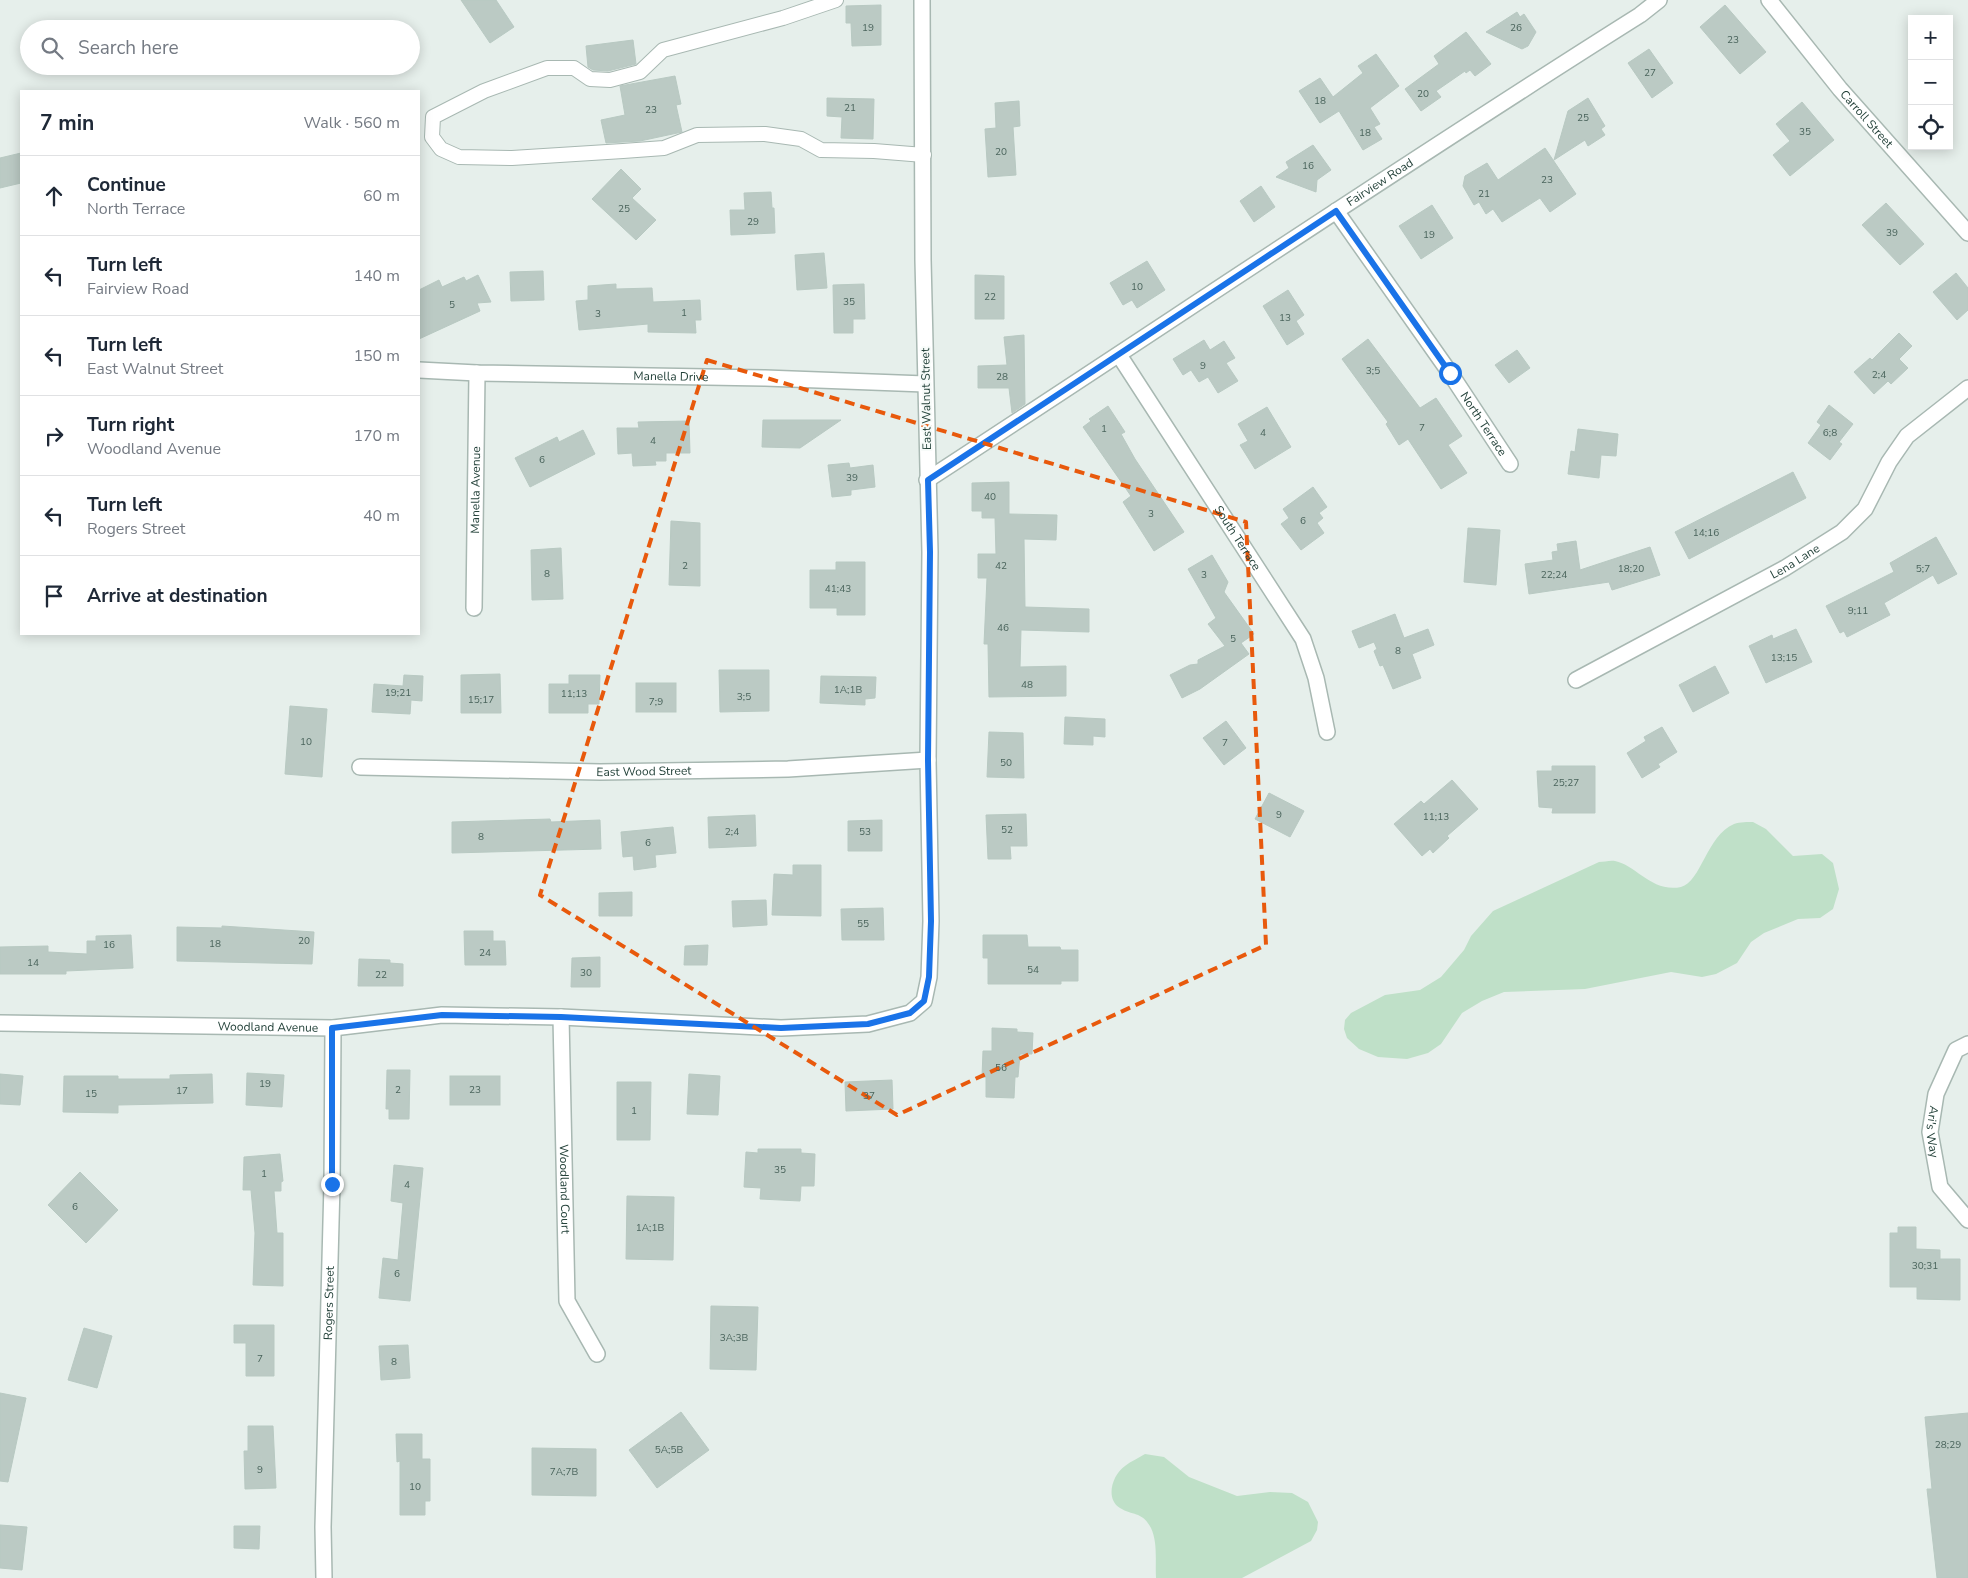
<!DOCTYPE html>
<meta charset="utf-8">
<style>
body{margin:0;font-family:"Nunito Sans",sans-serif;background:#f6f6f7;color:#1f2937}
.controls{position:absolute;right:15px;top:15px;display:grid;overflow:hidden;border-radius:0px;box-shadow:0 2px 12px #0003}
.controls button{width:45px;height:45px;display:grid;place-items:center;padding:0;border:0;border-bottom:1px solid #e0e1e3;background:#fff;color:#1f2937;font:25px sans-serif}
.stop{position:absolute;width:15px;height:15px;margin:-11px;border:4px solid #1a73e8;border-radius:50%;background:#fff}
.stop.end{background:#1a73e8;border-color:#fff;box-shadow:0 1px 5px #0008}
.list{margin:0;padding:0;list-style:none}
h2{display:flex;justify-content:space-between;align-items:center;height:65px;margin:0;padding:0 20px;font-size:21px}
h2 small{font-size:16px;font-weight:400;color:#747a83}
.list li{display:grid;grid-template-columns:32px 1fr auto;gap:15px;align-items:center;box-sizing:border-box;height:80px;padding:0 20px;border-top:1px solid #e0e1e3}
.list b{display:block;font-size:19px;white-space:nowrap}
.list p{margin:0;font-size:16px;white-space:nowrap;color:#747a83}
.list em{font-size:16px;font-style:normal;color:#747a83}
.icon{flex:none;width:28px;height:28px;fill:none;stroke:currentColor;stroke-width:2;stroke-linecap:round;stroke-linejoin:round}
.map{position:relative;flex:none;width:1968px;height:1578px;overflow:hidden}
.search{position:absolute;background:#fff;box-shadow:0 2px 12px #0003;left:20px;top:20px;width:400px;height:55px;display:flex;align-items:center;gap:12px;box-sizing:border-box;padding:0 18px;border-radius:28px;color:#747a83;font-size:19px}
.panel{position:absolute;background:#fff;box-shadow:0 2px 12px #0003;left:20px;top:90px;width:400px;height:545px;border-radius:0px}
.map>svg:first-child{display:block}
.green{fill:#bfe0c8}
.building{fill:#bbcac4;stroke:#b8c9c2}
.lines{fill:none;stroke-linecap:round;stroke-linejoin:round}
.lane-casing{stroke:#a8b8b2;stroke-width:16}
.street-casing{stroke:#a8b8b2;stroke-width:18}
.lane{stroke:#fff;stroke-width:14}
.street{stroke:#fff;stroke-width:15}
.route{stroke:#1a73e8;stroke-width:6}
.marked{fill:none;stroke:#e8590c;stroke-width:4;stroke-dasharray:10 6;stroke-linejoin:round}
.labels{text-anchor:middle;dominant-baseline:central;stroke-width:4;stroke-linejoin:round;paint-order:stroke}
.number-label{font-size:10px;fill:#4a645c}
.street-label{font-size:12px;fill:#24423a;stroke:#f7fbf9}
</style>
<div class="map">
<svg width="1968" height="1578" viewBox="0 0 1968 1578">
<rect width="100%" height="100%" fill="#e6efeb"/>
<g class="green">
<path d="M1753,822L1766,829L1793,856L1822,854L1833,863L1839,889L1833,909L1820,918L1798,919L1764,933L1751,942L1737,963L1716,974L1702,977L1671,972L1585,989L1504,992L1482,1001L1462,1013L1441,1044L1428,1053L1407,1059L1378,1057L1359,1049L1347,1038L1344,1029L1345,1020L1351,1013L1385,995L1420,990L1441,977L1464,950L1471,936L1493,911L1599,862C1604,862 1610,860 1615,861C1636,865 1652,893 1681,887C1701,882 1707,835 1734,824C1740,822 1748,822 1753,822Z"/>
<path d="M1145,1454L1164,1457L1189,1477L1237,1496L1270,1492L1292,1493L1308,1502L1318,1522L1317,1530L1311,1541L1242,1578H1156C1155,1562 1158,1543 1151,1528C1142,1511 1133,1516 1120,1508C1105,1499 1112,1475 1125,1466C1131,1461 1139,1458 1145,1454Z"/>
</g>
<g class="building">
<polygon points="461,0 496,0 514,27 490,43"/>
<polygon points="881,5 881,45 852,46 851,23 846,23 846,6"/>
<polygon points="1725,5 1766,52 1740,74 1700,27"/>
<polygon points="1517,12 1520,17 1524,14 1536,32 1528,46 1522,49 1486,32"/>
<polygon points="1466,32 1491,64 1475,76 1470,70 1466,73 1465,71 1436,91 1441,97 1421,111 1405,89 1439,64 1434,56"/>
<polygon points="633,40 636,64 608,71 593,70 588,67 586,46"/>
<polygon points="1649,49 1673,83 1652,98 1628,63"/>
<polygon points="1376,54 1399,86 1370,108 1380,124 1374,127 1382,139 1363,150 1339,111 1320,123 1299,91 1320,78 1333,97 1363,73 1358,66"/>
<polygon points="675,76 681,104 676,105 682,132 640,141 606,143 601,120 625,115 620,86"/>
<polygon points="827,98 874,99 873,139 841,138 842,117 827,116"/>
<polygon points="1588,98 1605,126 1601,129 1605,135 1588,146 1585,140 1554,160 1568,111"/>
<polygon points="1019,101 1020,126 1013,127 1016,175 988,177 985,129 996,128 995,103"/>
<polygon points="1802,102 1834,140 1790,176 1773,155 1790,141 1776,124"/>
<polygon points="1313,145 1331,170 1317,180 1316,192 1276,177 1289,168 1286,162"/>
<polygon points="1545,148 1576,194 1550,212 1540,198 1502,222 1493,209 1486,214 1479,202 1474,205 1463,186 1465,176 1487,163 1498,180"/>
<polygon points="21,153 21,183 0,188 0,158"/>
<polygon points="621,169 641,189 632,198 656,220 636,240 592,199"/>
<polygon points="1261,186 1275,207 1254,222 1240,201"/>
<polygon points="771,192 772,208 774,208 775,233 731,235 730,210 745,210 744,193"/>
<polygon points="1886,203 1924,244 1900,265 1862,225"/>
<polygon points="1432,205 1453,238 1421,259 1399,226"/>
<polygon points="824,253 827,288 797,290 795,255"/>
<polygon points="1147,261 1165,290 1137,308 1132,300 1123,305 1110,283"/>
<polygon points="543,271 544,300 511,301 510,272"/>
<polygon points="1956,273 1968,288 1968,310 1957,320 1933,292"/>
<polygon points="478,275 491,302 477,303 480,311 419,339 419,290 439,280 442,287 464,277 466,281"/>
<polygon points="975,275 1004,276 1004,319 975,319"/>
<polygon points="616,284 616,289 652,288 653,302 700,300 701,320 695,320 696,333 648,332 648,324 579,330 576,301 588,300 588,286"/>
<polygon points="864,284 865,319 853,319 853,333 834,333 833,285"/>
<polygon points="1288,290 1304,315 1296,321 1304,334 1287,345 1263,306"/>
<polygon points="1899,333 1912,346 1899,359 1908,368 1891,384 1888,381 1874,394 1854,372 1870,358 1872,360"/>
<polygon points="1024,335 1025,404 1012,413 1009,388 978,388 978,366 1007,365 1004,337"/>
<polygon points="1368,339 1420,408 1436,398 1462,436 1448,445 1467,473 1441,489 1408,439 1399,445 1386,424 1388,422 1342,359"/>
<polygon points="1204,340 1210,350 1224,341 1235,358 1226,363 1238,381 1218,393 1208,377 1199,382 1191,370 1183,375 1173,359"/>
<polygon points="1517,350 1530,368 1509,383 1495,365"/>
<polygon points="1829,405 1853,424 1839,442 1842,444 1830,460 1808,443 1821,425 1817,422"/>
<polygon points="1108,406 1125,432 1121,434 1135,459 1184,532 1154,551 1123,502 1131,496 1083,427 1091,421 1089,419"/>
<polygon points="1267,407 1291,447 1255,469 1240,445 1248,441 1238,424"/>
<polygon points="763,420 841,420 800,448 762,447"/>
<polygon points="689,421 690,453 666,453 666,461 655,461 656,465 633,466 632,453 618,454 617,428 639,428 638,422"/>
<polygon points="1578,429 1618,434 1616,456 1601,455 1599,478 1568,474 1571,451 1575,452"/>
<polygon points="583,430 595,454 530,487 515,458 557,437 559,442"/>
<polygon points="849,463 850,468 873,465 875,487 851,490 851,495 832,497 828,465"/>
<polygon points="1793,472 1806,498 1689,559 1675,532"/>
<polygon points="1009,482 1009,514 1057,515 1056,540 1024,539 1025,607 1089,609 1089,632 1021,630 1020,667 1066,666 1066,696 989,697 988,644 984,644 987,578 978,578 978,554 996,554 995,518 982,518 982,511 972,511 972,483"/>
<polygon points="1313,487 1327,507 1319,513 1323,518 1317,523 1324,533 1301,550 1281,524 1289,518 1283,509"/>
<polygon points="671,521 700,523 700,586 669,585"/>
<polygon points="1468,528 1500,530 1496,585 1464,582"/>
<polygon points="1936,537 1957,574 1938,584 1933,575 1884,603 1890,615 1847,637 1844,631 1840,633 1826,606 1894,572 1890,563"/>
<polygon points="1576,541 1580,570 1650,547 1660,575 1612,590 1609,582 1529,594 1525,564 1553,560 1552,552 1558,551 1557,544"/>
<polygon points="561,548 563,599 532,600 531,550"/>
<polygon points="1212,555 1228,582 1224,592 1254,634 1241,643 1249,654 1200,689 1182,698 1170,675 1190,665 1198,664 1198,660 1225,646 1208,624 1216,618 1188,569"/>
<polygon points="836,562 865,562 865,615 837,615 837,608 810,608 810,570 836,570"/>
<polygon points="1395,614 1404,638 1428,629 1434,645 1412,654 1421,678 1393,689 1383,665 1380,666 1374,651 1377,649 1374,642 1359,648 1352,631"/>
<polygon points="1796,629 1812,662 1766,683 1749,646 1772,635 1773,639"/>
<polygon points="1715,666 1729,693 1693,712 1679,685"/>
<polygon points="719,670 769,670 769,711 720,712"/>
<polygon points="500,674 501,713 461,713 461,675"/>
<polygon points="404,675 423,676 422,701 411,700 410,714 372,712 374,684 403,686"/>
<polygon points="569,675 600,675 599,704 588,704 588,713 549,713 549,684 569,684"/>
<polygon points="821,676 876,677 875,698 865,699 865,705 820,703"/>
<rect x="636" y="683" width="40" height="29"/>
<polygon points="290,706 327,709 322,777 285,774"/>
<polygon points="1065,717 1105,719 1105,737 1093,736 1093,745 1064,744"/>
<polygon points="1226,721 1246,748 1224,765 1203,738"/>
<polygon points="1662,727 1677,752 1658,764 1660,767 1642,778 1627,753 1646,741 1644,737"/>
<polygon points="989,732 1023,733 1024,778 987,777"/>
<polygon points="1552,766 1595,766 1595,813 1552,813 1553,808 1539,807 1537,771 1552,771"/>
<polygon points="1452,780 1478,809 1447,836 1449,838 1433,853 1430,849 1422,856 1394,824 1421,801 1424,804"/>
<polygon points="1269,793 1304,811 1290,837 1255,819"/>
<polygon points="1026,814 1027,846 1010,846 1011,859 988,859 986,815"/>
<polygon points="755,815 756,846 709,848 708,817"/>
<polygon points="550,819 551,822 600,820 601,849 452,853 452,822"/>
<polygon points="882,820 882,851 848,851 848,821"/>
<polygon points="673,827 676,853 655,855 656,867 634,870 633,856 623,857 621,832"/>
<polygon points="793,865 821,865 821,916 772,915 774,874 793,875"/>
<polygon points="632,892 632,916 599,916 599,893"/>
<polygon points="766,900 767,925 733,927 732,901"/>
<polygon points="883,908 884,940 842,940 841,909"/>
<polygon points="222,926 314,932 312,964 177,961 177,927 222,928"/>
<polygon points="464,931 493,931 493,941 505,941 506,965 465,965"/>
<polygon points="131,935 133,968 66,971 66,974 0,974 0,947 48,946 48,952 87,954 87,941 96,941 96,936"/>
<polygon points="983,935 1027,935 1028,947 1060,947 1061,950 1078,950 1078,981 1061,981 1061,984 988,984 988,958 983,958"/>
<polygon points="708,945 707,965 684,965 685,946"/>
<polygon points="600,957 600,987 571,987 572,958"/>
<polygon points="359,959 390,960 390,963 403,964 403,986 358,986"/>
<polygon points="992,1028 1017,1029 1017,1032 1033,1033 1032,1054 1020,1054 1018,1077 1015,1077 1014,1098 986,1097 986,1077 982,1077 983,1051 992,1051"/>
<polygon points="387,1070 410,1070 409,1119 389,1119 389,1109 386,1109"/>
<polygon points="247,1073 284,1075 282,1107 246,1105"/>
<polygon points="0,1074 23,1076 20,1105 0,1104"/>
<polygon points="212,1074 213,1103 118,1105 118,1113 63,1112 64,1076 118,1076 118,1079 170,1079 170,1075"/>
<polygon points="689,1074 720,1076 718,1115 687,1114"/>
<rect x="450" y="1076" width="50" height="29"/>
<polygon points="892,1080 893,1109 846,1111 845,1082"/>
<polygon points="617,1082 651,1082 650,1140 617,1140"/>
<polygon points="758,1149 801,1149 801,1153 815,1154 814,1186 801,1186 800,1201 760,1199 761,1188 744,1187 746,1152 758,1153"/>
<polygon points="280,1154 283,1181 281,1182 281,1191 274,1191 277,1233 283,1233 283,1286 253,1285 255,1233 251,1190 243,1190 244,1157"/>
<polygon points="394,1165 423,1168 410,1301 379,1298 383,1258 398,1260 403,1203 391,1201"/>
<polygon points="80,1172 118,1210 86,1243 48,1205"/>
<polygon points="627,1196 674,1197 673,1260 626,1259"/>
<polygon points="1898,1227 1916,1227 1916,1249 1940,1250 1940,1259 1960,1259 1960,1300 1917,1299 1917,1287 1890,1287 1890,1233 1898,1233"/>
<polygon points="711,1306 758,1307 756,1370 710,1369"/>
<polygon points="234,1325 274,1325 274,1376 246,1376 246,1343 234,1343"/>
<polygon points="84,1328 112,1336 97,1388 68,1380"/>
<polygon points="408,1345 410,1378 381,1380 379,1346"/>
<polygon points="0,1393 26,1398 8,1482 0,1481"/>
<polygon points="681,1412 709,1450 657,1488 629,1450"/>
<polygon points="1968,1413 1968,1578 1937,1578 1927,1489 1932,1489 1925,1417"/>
<polygon points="248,1426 273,1426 276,1488 245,1489 244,1451 248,1451"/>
<polygon points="396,1434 422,1434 422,1459 430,1459 430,1501 425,1501 425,1515 400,1515 400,1461 397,1462"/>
<polygon points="532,1448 596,1449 596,1496 532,1495"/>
<polygon points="0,1525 27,1527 22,1570 0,1568"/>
<polygon points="234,1526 260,1526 259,1549 234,1548"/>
</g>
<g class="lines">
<g class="lane-casing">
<polyline id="lane" points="836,0 783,18 663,50 640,72 610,80 590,79 574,68 547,68 484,91 433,117 432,137 441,149 459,157 512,158 623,151 664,148 697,135 765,134 801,139 821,150 874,151 924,155"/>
</g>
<g class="street-casing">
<g id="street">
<path id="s1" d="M1769,0L1840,89L1968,233"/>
<path id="s2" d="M1336,211L1450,373L1510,464"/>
<path id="s3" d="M1119,355L1303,639L1316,678L1327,732"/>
<path id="s4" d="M419,370L477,373L765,378L925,384"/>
<path id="s5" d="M927,480C1165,325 1400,166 1640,15L1659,0"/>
<path id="s6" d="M474,608L477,373"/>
<path id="s7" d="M1576,680L1785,568L1842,532L1865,509L1889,462L1907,436L1968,388"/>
<path id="s8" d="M360,767L600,772L788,769L928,760"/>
<path id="s9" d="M561,1017L567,1301L597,1354"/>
<path id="s10" d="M0,1023L333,1028L442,1015L561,1017L781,1028L868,1024L910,1013L924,1001L929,977L931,921L928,760L930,552L923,260L922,0"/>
<path id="s11" d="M1968,1044L1956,1050L1936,1094L1930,1132L1940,1187L1968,1220"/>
<path id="s12" d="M324,1578L323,1527L332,1184L333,1028"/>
</g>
</g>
<use href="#lane" class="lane"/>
<use href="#street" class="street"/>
</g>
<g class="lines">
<polyline class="route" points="332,1184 332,1028 442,1015 561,1017 781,1028 868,1024 910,1013 924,1001 929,977 931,921 928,760 930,552 928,480 1336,211 1450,373"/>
</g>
<path class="marked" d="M707,360L1246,522L1266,945L897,1115L540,895Z"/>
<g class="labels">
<g class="number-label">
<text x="868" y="28">19</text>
<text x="1516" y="28">26</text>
<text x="1733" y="40">23</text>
<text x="1650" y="73">27</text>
<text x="1423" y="94">20</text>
<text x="1320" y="101">18</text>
<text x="850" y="108">21</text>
<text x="651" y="110">23</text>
<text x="1583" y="118">25</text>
<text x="1805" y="132">35</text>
<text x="1365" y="133">18</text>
<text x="1001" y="152">20</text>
<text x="1308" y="166">16</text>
<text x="1547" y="180">23</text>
<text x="1484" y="194">21</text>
<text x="624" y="209">25</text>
<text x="753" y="222">29</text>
<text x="1892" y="233">39</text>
<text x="1429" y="235">19</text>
<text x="1137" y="287">10</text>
<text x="990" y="297">22</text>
<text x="849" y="302">35</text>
<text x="452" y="305">5</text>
<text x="684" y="313">1</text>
<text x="598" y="314">3</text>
<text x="1285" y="318">13</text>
<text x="1203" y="366">9</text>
<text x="1373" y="371">3;5</text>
<text x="1879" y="375">2;4</text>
<text x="1002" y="377">28</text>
<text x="1422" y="428">7</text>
<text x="1104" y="429">1</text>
<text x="1263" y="433">4</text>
<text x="1830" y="433">6;8</text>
<text x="653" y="441">4</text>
<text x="542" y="460">6</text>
<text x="852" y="478">39</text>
<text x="990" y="497">40</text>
<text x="1151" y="514">3</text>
<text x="1303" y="521">6</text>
<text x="1706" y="533">14;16</text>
<text x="685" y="566">2</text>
<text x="1001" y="566">42</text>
<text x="1631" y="569">18;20</text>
<text x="1923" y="569">5;7</text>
<text x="547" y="574">8</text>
<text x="1204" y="575">3</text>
<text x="1554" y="575">22;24</text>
<text x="838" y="589">41;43</text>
<text x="1858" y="611">9;11</text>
<text x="1003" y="628">46</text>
<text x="1233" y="639">5</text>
<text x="1398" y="651">8</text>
<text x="1784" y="658">13;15</text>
<text x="1027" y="685">48</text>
<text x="848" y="690">1A;1B</text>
<text x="398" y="693">19;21</text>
<text x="574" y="694">11;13</text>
<text x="744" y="697">3;5</text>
<text x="481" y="700">15;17</text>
<text x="656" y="702">7;9</text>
<text x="306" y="742">10</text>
<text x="1225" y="743">7</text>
<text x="1006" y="763">50</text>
<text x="1566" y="783">25;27</text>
<text x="1279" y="815">9</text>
<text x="1436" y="817">11;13</text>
<text x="1007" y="830">52</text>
<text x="732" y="832">2;4</text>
<text x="865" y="832">53</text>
<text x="481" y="837">8</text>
<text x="648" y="843">6</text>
<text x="863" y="924">55</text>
<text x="304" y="941">20</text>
<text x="215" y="944">18</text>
<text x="109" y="945">16</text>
<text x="485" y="953">24</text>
<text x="33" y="963">14</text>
<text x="1033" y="970">54</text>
<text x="586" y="973">30</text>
<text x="381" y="975">22</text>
<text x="1001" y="1068">56</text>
<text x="265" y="1084">19</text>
<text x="398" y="1090">2</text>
<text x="475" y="1090">23</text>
<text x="182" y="1091">17</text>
<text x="91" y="1094">15</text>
<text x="869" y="1096">37</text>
<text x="634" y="1111">1</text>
<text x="780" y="1170">35</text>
<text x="264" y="1174">1</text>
<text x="407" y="1185">4</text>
<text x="75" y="1207">6</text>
<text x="650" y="1228">1A;1B</text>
<text x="1925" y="1266">30;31</text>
<text x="397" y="1274">6</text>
<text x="734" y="1338">3A;3B</text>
<text x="260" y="1359">7</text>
<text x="394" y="1362">8</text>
<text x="1948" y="1445">28;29</text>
<text x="669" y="1450">5A;5B</text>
<text x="260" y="1470">9</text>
<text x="564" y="1472">7A;7B</text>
<text x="415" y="1487">10</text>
</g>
<g class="street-label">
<text stroke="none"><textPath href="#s1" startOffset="154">Carroll Street</textPath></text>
<text stroke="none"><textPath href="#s5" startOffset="542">Fairview Road</textPath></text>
<text stroke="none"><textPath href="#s4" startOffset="252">Manella Drive</textPath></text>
<text transform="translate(926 399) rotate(-91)">East Walnut Street</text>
<text stroke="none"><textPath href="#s2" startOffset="259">North Terrace</textPath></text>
<text stroke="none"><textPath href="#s6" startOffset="118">Manella Avenue</textPath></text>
<text stroke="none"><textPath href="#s3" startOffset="218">South Terrace</textPath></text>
<text stroke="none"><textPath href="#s7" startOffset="249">Lena Lane</textPath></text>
<text stroke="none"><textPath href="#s8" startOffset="284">East Wood Street</textPath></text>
<text stroke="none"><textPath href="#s10" startOffset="268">Woodland Avenue</textPath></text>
<text stroke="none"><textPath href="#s11" startOffset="100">Ari's Way</textPath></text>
<text stroke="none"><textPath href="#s9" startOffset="172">Woodland Court</textPath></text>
<text stroke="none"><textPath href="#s12" startOffset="275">Rogers Street</textPath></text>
</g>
</g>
</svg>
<div class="controls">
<button>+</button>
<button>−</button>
<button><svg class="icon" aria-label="locate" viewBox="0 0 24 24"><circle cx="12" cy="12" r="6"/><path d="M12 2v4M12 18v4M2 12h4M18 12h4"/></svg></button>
</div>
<div class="stop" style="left:1450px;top:373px"></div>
<div class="stop end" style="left:332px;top:1184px"></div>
<div class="search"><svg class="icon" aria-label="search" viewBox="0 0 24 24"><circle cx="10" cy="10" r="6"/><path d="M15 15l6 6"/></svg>Search here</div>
<section class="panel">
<h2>7 min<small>Walk · 560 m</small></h2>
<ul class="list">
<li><svg class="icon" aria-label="ahead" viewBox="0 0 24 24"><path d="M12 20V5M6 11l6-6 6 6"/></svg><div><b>Continue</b><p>North Terrace</p></div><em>60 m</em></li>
<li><svg class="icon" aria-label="left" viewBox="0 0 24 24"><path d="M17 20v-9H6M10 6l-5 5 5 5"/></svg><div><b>Turn left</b><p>Fairview Road</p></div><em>140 m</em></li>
<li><svg class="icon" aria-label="left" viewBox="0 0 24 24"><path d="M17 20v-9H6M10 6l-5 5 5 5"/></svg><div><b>Turn left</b><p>East Walnut Street</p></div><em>150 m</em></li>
<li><svg class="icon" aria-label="right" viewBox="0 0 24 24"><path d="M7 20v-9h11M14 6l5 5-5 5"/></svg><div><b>Turn right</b><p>Woodland Avenue</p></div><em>170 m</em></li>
<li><svg class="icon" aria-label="left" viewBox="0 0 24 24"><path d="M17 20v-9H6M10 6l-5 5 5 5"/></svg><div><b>Turn left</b><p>Rogers Street</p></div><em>40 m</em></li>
<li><svg class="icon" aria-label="arrive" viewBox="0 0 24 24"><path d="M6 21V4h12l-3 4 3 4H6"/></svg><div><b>Arrive at destination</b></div></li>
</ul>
</section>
</div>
